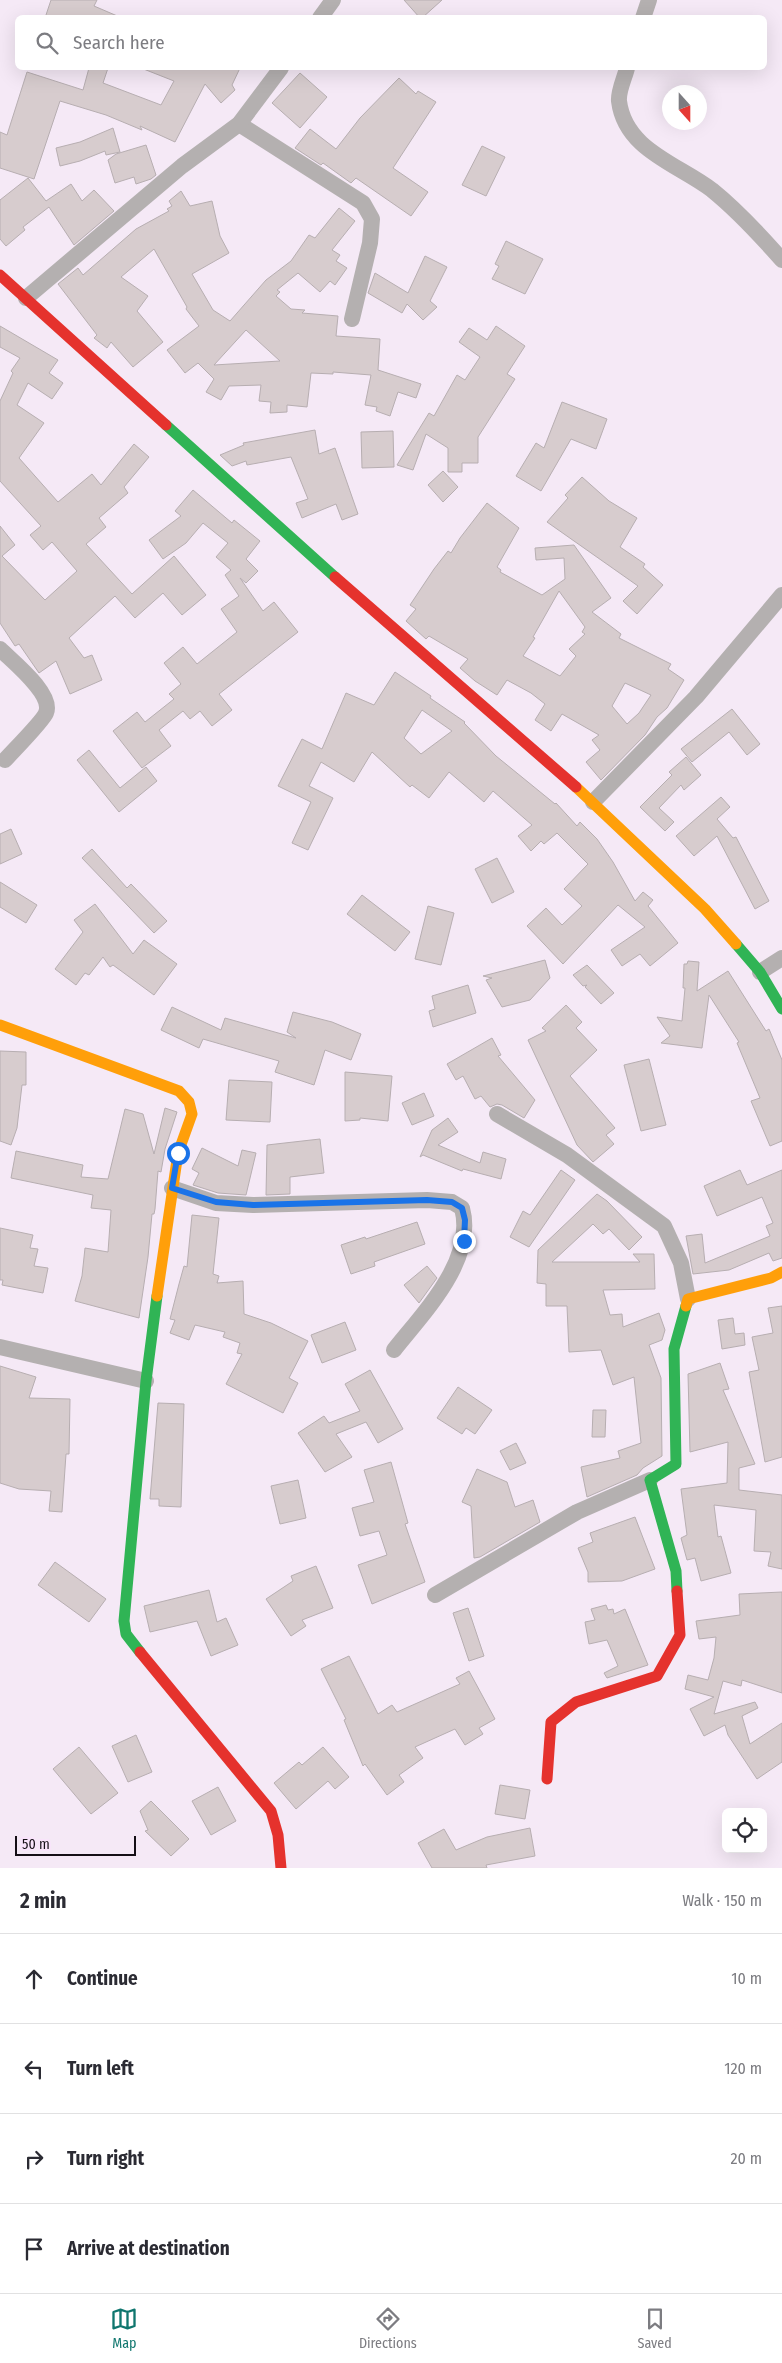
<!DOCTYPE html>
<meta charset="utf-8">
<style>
body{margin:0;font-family:"Fira Sans Condensed",sans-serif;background:#f2f2f3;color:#2b2b33}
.controls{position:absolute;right:15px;bottom:15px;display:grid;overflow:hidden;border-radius:8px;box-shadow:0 5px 20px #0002}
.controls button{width:45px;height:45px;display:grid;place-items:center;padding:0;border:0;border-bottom:1px solid #e1e1e2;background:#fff;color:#2b2b33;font:25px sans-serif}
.compass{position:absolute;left:662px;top:85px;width:45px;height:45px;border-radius:50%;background:#fff;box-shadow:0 5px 20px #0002;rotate:159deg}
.scale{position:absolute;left:15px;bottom:12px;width:121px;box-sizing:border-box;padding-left:5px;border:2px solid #150f16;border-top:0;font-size:14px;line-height:18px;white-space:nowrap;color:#150f16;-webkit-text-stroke:4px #f9e4fb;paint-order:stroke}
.stop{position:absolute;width:15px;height:15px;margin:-11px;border:4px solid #1a73e8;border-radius:50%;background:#fff}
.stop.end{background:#1a73e8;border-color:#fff;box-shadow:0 1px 5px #0008}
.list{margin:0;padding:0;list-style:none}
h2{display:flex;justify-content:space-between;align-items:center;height:65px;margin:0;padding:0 20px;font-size:21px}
h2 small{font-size:16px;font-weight:400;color:#7c7c81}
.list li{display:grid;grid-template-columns:32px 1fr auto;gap:15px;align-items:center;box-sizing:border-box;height:90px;padding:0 20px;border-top:1px solid #e1e1e2}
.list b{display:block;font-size:19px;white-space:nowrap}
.list em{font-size:16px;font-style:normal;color:#7c7c81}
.icon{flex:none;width:28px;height:28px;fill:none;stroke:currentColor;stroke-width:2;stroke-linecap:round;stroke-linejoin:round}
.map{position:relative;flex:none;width:782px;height:1868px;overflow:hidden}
.search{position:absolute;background:#fff;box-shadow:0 5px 20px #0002;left:15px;right:15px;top:15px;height:55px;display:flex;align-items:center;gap:12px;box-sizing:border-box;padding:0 18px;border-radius:8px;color:#7c7c81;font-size:19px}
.sheet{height:425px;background:#fff}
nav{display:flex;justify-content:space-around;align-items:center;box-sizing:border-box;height:70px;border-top:1px solid #e1e1e2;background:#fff;font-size:14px;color:#7c7c81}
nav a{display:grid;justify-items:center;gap:2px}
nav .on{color:#0f766e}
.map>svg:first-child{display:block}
.building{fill:#d7ccce;stroke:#b7aeb1;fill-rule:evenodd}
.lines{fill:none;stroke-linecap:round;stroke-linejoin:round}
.street{stroke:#b4b0b0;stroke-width:16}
.fast{stroke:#30b455;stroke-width:11}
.slow{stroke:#ff9f0a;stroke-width:11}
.jam{stroke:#e5322d;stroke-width:11}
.route{stroke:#1a73e8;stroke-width:6}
</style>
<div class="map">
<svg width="782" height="1868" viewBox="0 0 782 1868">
<rect width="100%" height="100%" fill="#f5e9f6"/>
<g class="building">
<polygon points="51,0 97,0 94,6 122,18 45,18"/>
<polygon points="404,0 442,0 422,18 420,18"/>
<polygon points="89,68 108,68 103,83 161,105 174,81 141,68 240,68 232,85 235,90 221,103 205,84 175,142 140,126 142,130 106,115 60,101 34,179 0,168 0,132 7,135 27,72 83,90"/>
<polygon points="300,73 327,97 300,128 272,103"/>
<polygon points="399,78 416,94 418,91 436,102 393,168 428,192 411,216 356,178 351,183 323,163 321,165 295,148 310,129 336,149 360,118"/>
<polygon points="113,128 120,152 106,155 105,151 80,161 60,166 56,148 80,142"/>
<polygon points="146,145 156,175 151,179 136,184 134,177 115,183 108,160 116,154"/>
<polygon points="482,146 505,157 486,196 462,185"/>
<polygon points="28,178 46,201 71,184 82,201 94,190 114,211 74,245 49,207 23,227 25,230 6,246 0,239 0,200"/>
<path d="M181,191L190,206L212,201L220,236L229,253L192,274L213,310L230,321L266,280L291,261L309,235L315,238L339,208L355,221L332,250L340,255L336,261L347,268L335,285L330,281L320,292L298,273L277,290L280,292L276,296L291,309L305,310L302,313L338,316L336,336L380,339L378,370L421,384L416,398L398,392L390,416L376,411L377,407L365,405L371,375L333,372V374L311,373L307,407L287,405V412L270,413L271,402L259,401L261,385L229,386L221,400L206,392L214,379L198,363L185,373L167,350L199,326L186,309L187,307L154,249L121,277L148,296L137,311L163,342L133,367L111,342L107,348L94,338L97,335L58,284L78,268L83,275L136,229L169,211L167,209L172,206L169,201ZM246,330L280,361L214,365Z"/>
<polygon points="506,241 543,259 525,294 492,279 499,266 495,264"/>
<polygon points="425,256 447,267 430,301 437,307 423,320 407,304 402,313 368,293 375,273 408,293"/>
<polygon points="0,326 58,360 49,373 63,383 52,399 28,383 17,405 44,423 19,458 58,502 92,474 101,485 134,444 149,457 124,487 128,493 99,518 106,527 86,544 132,594 174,556 206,595 182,615 163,593 135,618 115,596 69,638 84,658 92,655 102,680 70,694 56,661 39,673 19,644 15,646 0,623 0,526 15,545 2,556 45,600 77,571 52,542 43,550 30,535 41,526 0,481 0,401 13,373 11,371 20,358 0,347"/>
<polygon points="496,326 525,346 507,374 515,379 478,437 478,463 462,463 462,472 448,472 448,448 426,434 413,470 397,465 429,413 434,416 457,375 465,380 480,357 459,342 469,328 487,340"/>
<polygon points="562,402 607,419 596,449 571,439 541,491 516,476 536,443 544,448"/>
<polygon points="315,430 319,454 335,448 358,514 342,520 336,504 302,518 296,503 308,499 291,457 247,465 246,461 232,466 220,455 244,445 243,443"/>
<polygon points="393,431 394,467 362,468 361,432"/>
<polygon points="443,471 458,487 443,502 428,485"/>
<polygon points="582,477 609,501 637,518 620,547 645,564 643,567 663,585 637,614 623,601 638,586 547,522 568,498 565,495"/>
<polygon points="193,490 232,523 234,520 260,541 246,559 258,571 246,583 240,578 263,611 274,602 298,632 219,694 232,710 212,726 200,711 190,719 183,711 159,730 171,746 142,768 113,731 137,712 145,722 174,699 169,694 181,684 164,663 183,647 197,664 237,632 221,609 239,596 225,575 231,570 216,557 228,543 203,523 186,543 163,559 149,540 181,516 175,511"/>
<path d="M487,503L519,528L497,567L501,570L500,572L542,595L565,579L564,558L536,560L535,548L574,545L611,598L592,612L621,634L619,638L671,664L668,669L684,680L667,708L657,717L645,735L601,780L586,762L600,750L592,740L599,735L562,714L551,731L535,720L545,704L531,693L507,680L497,695L475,681L460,668L468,659L429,636L426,639L406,621L416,609L410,605L434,569L448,551L451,553L460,538ZM559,591L585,627L582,632L585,634L569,649L576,656L560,676L523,656L535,638L533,637ZM625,683L651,695L639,713L627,724L612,706Z"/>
<path d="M395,672L431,696L430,698L465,722L464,723L496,756L555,804L556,803L577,826L580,822L597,839L613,862L635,901L643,892L653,900L648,906L678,943L650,966L640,954L622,966L611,950L645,927L618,905L563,964L527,926L546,908L562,925L582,906L564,889L588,864L557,833L544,844L541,841L531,851L518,836L532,825L493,791L484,802L449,772L429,798L412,785L410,787L372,752L354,782L321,762L309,786L333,798L308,850L292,843L311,802L278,786L302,739L322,749L346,693L374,705ZM422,710L452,731L421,754L404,738Z"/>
<polygon points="732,709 760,744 747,755 729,732 692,762 681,749"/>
<polygon points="89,750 120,788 146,767 157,781 119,812 77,760"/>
<polygon points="686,757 701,775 684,790 681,785 659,808 674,822 665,831 640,807 672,775 669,772"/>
<polygon points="721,797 730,807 717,819 733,838 736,837 769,901 755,909 717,836 694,856 676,836"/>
<polygon points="11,829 22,854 0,864 0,834"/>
<polygon points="92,849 127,888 131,884 167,921 154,933 82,858"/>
<polygon points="497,858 514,892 492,903 475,869"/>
<polygon points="0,882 37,905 26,923 0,907"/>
<polygon points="362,895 410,932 395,951 347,914"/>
<polygon points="95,904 133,954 144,940 177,964 154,995 113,965 110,967 103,957 89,975 85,973 76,985 55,969 83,932 74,920"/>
<polygon points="428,906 454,913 441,965 415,959"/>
<polygon points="545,960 550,978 530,1000 502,1007 486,980 492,978 483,976"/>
<polygon points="688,961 699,962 697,991 728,971 766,1031 769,1029 782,1060 782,1141 770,1146 751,1101 760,1098 737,1043 739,1042 709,995 702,1048 661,1043 670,1036 657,1017 682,1021 685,988 683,988 684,964 687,964"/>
<polygon points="587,965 614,993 601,1004 585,987 587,985 583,986 573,975"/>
<polygon points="468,985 476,1013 433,1027 429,1011 435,1009 432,996"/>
<polygon points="566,1005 582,1022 576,1028 597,1050 570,1076 615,1128 606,1135 614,1144 593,1162 577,1145 528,1040 546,1031 542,1028"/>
<polygon points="172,1007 221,1030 225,1018 296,1038 287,1032 293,1012 332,1022 361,1034 351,1060 325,1050 314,1085 275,1072 279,1061 203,1039 199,1048 161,1030"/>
<polygon points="492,1038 501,1055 498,1056 535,1100 524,1118 502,1105 497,1104 490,1107 481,1096 475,1099 463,1076 456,1080 447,1064"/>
<polygon points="0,1051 26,1052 26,1085 22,1085 17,1128 11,1145 0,1141"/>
<polygon points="649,1059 666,1125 641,1131 624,1065"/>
<polygon points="345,1072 392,1076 388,1121 360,1118 360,1120 345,1121"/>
<polygon points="229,1080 272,1082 270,1122 226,1120"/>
<polygon points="424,1093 434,1116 412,1125 402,1103"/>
<polygon points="165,1108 177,1112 165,1149 161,1172 158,1171 155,1209 154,1214 152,1214 148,1257 139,1318 75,1301 82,1276 85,1248 108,1252 111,1210 91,1208 93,1195 11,1178 16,1151 83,1165 81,1177 108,1179 125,1109 143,1114 154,1154"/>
<polygon points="448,1118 458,1132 438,1145 480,1163 483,1152 506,1159 501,1179 463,1169 462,1171 423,1155 420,1157 432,1130"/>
<polygon points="320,1139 324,1173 290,1177 290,1194 266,1195 267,1145"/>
<polygon points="202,1148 238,1166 242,1150 256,1153 246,1195 218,1193 193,1185 199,1173 192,1169"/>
<polygon points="561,1170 575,1180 529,1247 510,1237 523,1211 530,1215"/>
<polygon points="740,1170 747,1185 782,1170 782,1258 773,1261 769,1253 729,1270 693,1274 686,1236 702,1234 705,1263 770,1236 766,1226 773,1223 762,1197 717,1216 704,1186"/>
<polygon points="597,1194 607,1201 642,1237 629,1250 609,1229 603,1234 593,1224 552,1262 640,1262 633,1254 654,1254 655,1289 603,1290 610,1315 622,1314 623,1327 659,1313 665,1330 662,1340 649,1345 661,1378 662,1456 643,1468 637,1475 587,1497 581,1467 620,1458 618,1451 641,1443 634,1377 613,1385 601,1350 569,1352 567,1306 546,1306 546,1284 537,1283 538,1250"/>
<polygon points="192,1215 219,1218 213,1274 219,1276 217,1283 243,1281 244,1314 271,1323 308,1341 289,1378 298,1383 283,1413 226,1384 242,1354 237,1353 240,1343 223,1337 225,1332 195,1325 189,1340 170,1333 175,1320 170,1319 179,1284 184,1266 187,1267"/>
<polygon points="417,1222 425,1244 374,1262 375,1266 351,1274 341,1245 365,1237 366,1239"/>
<polygon points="0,1228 33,1235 30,1248 38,1249 34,1266 48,1268 43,1293 2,1285 3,1280 0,1280"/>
<polygon points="427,1266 437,1278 419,1303 404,1285"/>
<polygon points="782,1306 782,1457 765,1462 749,1372 759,1370 752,1337 773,1333 768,1308"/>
<polygon points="733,1318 735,1334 744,1333 745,1345 722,1349 718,1320"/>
<polygon points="345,1322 356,1350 322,1363 311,1335"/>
<polygon points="720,1363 729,1389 723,1390 755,1464 739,1468 739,1490 782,1495 782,1569 768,1566 771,1552 754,1551 756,1510 714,1505 718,1537 721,1536 731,1573 701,1581 695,1558 687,1560 681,1538 687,1535 681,1489 727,1483 728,1442 690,1452 688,1374"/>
<polygon points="0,1366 36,1377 29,1398 70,1399 69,1454 66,1454 62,1512 49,1511 51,1491 19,1489 0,1483"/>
<polygon points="370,1370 403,1429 378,1443 366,1422 336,1434 352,1457 325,1472 298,1433 324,1416 329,1423 360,1411 345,1384"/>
<polygon points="458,1387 492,1410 475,1434 466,1428 462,1434 437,1418"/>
<polygon points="158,1403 184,1404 181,1507 159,1506 159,1499 150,1499"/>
<polygon points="593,1410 606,1410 605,1437 592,1437"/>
<polygon points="516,1443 526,1463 510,1470 500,1451"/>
<polygon points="391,1462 408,1523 405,1524 425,1582 372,1604 358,1565 387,1555 379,1531 360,1536 352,1508 374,1502 364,1470"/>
<polygon points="477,1469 507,1482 515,1507 533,1500 540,1522 480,1557 474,1558 471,1506 462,1502"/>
<polygon points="298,1480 306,1518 280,1524 271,1486"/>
<polygon points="635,1517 655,1569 622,1581 588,1582 588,1572 578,1548 593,1542 590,1533"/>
<polygon points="55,1562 106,1599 89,1622 38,1585"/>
<polygon points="316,1566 333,1608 302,1620 306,1626 291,1636 266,1599 293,1581 291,1576"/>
<polygon points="209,1590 217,1622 226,1618 238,1645 211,1656 197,1621 150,1632 144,1606"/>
<polygon points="782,1592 782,1693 742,1680 741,1686 723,1681 714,1714 755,1702 758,1708 742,1716 750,1744 782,1723 782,1762 757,1779 728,1735 725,1725 704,1736 690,1709 714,1697 685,1689 688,1675 708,1680 714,1658 716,1637 699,1639 696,1621 740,1615 739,1594"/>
<polygon points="606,1605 608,1610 613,1609 614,1614 625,1609 648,1665 607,1678 604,1673 618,1666 607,1640 589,1644 585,1622 595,1620 591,1609"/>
<polygon points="468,1608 484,1656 469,1661 453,1613"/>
<polygon points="349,1656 378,1714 392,1705 397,1712 460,1684 456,1678 469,1671 495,1719 479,1728 483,1734 465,1745 455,1729 415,1747 423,1758 399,1775 404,1782 387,1795 365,1764 363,1766 344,1720 346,1719 321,1669"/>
<polygon points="136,1735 152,1772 128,1782 112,1746"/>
<polygon points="79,1747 118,1793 91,1814 53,1769"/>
<polygon points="323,1747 349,1777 335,1789 328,1781 296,1809 274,1783 299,1762 302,1765"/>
<polygon points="500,1785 530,1790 525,1819 495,1814"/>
<polygon points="218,1787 236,1821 211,1835 192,1801"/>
<polygon points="151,1801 189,1839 171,1856 145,1831 148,1830 140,1811"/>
<polygon points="530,1828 535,1856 486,1865 487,1868 432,1868 418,1843 444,1829 456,1850 487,1837"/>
</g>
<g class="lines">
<g class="street">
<polyline points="320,18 333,0"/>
<polyline points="643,18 649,0"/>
<path d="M627,68C625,77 618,91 619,101C625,150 678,164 712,190C738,211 760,235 782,260"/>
<polyline points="239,124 363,203 372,219 370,243 352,319"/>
<polyline points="26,298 182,166 239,124 281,68"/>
<path d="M0,649C12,661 54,694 46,713C43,721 13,751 5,760"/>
<polyline points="593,802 696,697 782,595"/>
<polyline points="760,972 782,958"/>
<polyline points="497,1114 567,1155 664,1226 681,1263 688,1299"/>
<path d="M172,1188L216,1203L253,1205L427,1200L452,1202L462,1208C476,1260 424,1312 394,1350"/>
<polyline points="0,1347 146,1381"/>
<polyline points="435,1595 577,1512 650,1480"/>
</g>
<g class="fast">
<polyline points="166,425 335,577"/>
<polyline points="736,944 760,972 782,1009"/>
<polyline points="677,1591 676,1571 650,1480 676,1464 674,1349 686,1306"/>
<polyline points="140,1652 126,1634 124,1621 146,1381 157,1296"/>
</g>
<g class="slow">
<polyline points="576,787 705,909 736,944"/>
<polyline points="0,1025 179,1091 189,1102 192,1114 178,1153 157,1296"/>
<polyline points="686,1306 688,1299 771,1278 782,1272"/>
</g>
<g class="jam">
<polyline points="0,275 166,425"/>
<polyline points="335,577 576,787"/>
<polyline points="140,1652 271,1811 278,1835 281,1868"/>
<polyline points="547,1779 551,1722 576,1702 657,1676 680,1635 677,1591"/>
</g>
</g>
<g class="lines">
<polyline class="route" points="178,1153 172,1188 216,1202 253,1205 427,1200 452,1202 462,1208 465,1220 464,1241"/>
</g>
</svg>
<div class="controls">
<button><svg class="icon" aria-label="locate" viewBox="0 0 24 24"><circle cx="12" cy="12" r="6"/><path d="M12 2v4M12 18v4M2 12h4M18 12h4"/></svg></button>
</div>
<svg class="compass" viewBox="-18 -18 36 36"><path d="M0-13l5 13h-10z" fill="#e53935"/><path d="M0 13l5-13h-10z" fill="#7c7c81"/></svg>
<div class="scale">50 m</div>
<div class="stop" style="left:178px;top:1153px"></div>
<div class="stop end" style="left:464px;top:1241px"></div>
<div class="search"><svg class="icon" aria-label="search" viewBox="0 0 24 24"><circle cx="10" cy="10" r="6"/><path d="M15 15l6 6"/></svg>Search here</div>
</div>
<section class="sheet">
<h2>2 min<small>Walk · 150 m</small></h2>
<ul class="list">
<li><svg class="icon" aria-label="ahead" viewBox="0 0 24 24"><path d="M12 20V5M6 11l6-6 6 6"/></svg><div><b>Continue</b></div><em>10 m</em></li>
<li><svg class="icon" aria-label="left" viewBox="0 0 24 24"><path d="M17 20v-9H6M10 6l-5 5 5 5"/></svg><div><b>Turn left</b></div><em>120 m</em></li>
<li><svg class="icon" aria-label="right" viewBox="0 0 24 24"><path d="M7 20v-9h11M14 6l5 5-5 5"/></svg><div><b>Turn right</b></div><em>20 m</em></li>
<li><svg class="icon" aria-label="arrive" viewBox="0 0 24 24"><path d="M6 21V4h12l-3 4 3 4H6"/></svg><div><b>Arrive at destination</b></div></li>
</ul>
</section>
<nav>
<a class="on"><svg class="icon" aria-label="map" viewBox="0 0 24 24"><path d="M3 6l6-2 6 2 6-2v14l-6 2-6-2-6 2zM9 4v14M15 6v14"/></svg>Map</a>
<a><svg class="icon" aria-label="directions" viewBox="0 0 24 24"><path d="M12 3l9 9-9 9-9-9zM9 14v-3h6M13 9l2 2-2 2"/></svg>Directions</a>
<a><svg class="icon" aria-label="saved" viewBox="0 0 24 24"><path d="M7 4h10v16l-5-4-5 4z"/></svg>Saved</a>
</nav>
